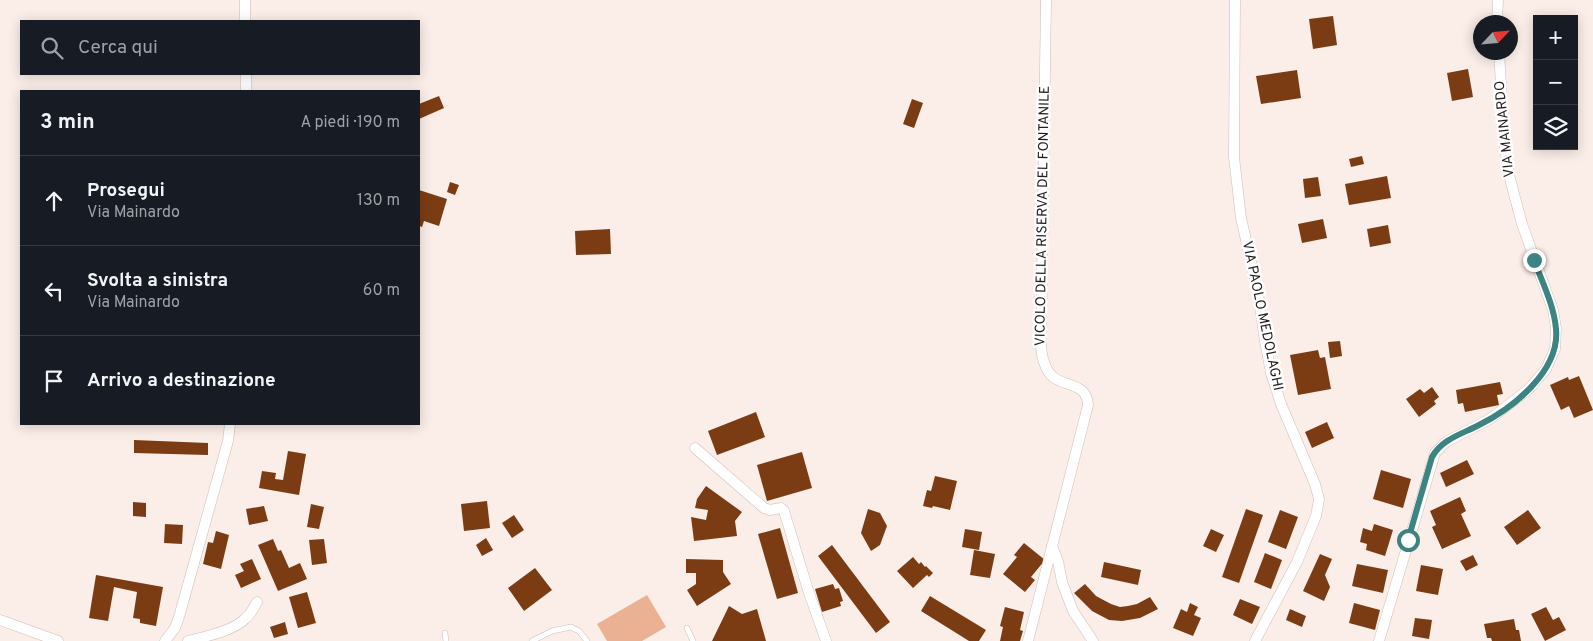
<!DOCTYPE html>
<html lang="it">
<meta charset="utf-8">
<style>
body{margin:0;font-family:Overpass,sans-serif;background:#242831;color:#f1f3f6}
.controls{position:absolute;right:15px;top:15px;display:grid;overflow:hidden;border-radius:0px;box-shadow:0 2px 12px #0003}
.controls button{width:45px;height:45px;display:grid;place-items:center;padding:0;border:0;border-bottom:1px solid #363941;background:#171b24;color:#f1f3f6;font:25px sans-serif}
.compass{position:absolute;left:1473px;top:15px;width:45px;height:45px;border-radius:50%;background:#171b24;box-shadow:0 2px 12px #0003;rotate:64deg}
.stop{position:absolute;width:15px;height:15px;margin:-11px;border:4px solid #3c8481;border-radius:50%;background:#fff}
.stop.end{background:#3c8481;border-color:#fff;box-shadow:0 1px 5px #0008}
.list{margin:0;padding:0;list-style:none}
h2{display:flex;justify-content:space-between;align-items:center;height:65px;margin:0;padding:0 20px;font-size:21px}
h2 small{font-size:16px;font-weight:400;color:#9ea1a6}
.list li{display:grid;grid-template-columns:32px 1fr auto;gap:15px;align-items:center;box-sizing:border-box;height:90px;padding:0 20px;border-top:1px solid #363941}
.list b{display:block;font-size:19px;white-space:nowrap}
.list p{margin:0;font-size:16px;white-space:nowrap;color:#9ea1a6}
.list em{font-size:16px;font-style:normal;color:#9ea1a6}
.icon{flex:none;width:28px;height:28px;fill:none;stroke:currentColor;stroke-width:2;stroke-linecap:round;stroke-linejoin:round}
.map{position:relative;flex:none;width:1593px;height:641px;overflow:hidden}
.search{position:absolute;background:#171b24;box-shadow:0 2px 12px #0003;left:20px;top:20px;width:400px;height:55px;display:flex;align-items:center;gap:12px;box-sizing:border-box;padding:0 18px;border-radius:0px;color:#9ea1a6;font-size:19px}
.panel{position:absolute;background:#171b24;box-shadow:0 2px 12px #0003;left:20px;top:90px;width:400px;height:335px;border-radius:0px}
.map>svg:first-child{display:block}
.green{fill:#eab193}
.building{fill:#7b3c14}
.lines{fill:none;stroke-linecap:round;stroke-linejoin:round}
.service-casing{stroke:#cabeb8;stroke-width:6}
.minor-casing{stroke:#cabeb8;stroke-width:11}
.service{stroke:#fff;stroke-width:5}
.minor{stroke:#fff;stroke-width:10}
.route{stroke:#3c8481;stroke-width:6}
.labels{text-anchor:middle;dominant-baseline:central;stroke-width:5;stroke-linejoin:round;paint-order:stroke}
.street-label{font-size:14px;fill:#221e1b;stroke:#fff}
</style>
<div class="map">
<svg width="1593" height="641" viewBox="0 0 1593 641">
<rect width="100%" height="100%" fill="#fbeee8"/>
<polygon class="green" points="647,595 666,627 642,641 607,641 597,624"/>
<g class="building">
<polygon points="1333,16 1337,45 1313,49 1309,19"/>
<polygon points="1468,69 1473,97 1452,101 1447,73"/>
<polygon points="1297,70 1301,98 1261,104 1256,76"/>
<polygon points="439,96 444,108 419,119 419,104"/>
<polygon points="912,99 923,103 914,128 903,124"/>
<polygon points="1362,156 1364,164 1351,167 1349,159"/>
<polygon points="1387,176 1391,198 1349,205 1345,184"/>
<polygon points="1318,177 1321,196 1305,198 1303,179"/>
<polygon points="450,182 459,185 455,195 447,192"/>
<polygon points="419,190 447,199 439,226 424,221 422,227 419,226"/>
<polygon points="1323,219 1327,238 1302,243 1298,224"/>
<polygon points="1388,225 1391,243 1370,247 1367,229"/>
<polygon points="610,229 611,254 576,255 575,231"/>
<polygon points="1340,341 1342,356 1330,358 1328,342"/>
<polygon points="1318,350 1320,358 1325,357 1331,389 1298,395 1290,355"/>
<polygon points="1579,376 1593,410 1574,418 1569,406 1561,410 1550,385 1568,377 1569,380"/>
<polygon points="1500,382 1503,394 1497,395 1499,405 1465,412 1463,403 1458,404 1456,390"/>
<polygon points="1432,387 1439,397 1434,401 1436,404 1419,417 1406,399 1420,389 1424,393"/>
<polygon points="756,412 765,437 717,455 708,431"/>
<polygon points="1327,422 1334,438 1312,448 1305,432"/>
<polygon points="134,440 208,443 208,455 134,453"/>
<polygon points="288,451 306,454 299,495 259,488 262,471 276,473 275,479 283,480"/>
<polygon points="802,452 812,488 767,501 757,465"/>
<polygon points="1467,460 1474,474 1446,487 1440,473"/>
<polygon points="1381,470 1411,479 1403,508 1373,499"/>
<polygon points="935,476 957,481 950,510 933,506 932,508 923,506 927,490 931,491"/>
<polygon points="706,486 742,512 735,521 737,536 694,541 691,517 706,520 708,510 695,508 697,499"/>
<polygon points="1460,497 1466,511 1461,514 1471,536 1442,549 1432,527 1436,525 1430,511"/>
<polygon points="487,501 490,528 464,531 461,504"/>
<polygon points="133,502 146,503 146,517 133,516"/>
<polygon points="311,504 324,507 319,529 307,527"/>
<polygon points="264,506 268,521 249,525 246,509"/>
<polygon points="868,509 880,513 887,526 880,545 871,551 861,533"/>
<polygon points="1246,509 1263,515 1239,583 1222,577"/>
<polygon points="1280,510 1298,517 1286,549 1268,542"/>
<polygon points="1528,510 1541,528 1517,545 1504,527"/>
<polygon points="514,515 524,530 512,538 502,523"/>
<polygon points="165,524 183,525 182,544 164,543"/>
<polygon points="1374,524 1393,530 1385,556 1366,550 1367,544 1360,542 1363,528 1372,531"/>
<polygon points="780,528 798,593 777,599 758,534"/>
<polygon points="965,529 982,532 979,550 962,547"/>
<polygon points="1211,529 1224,535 1216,552 1203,546"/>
<polygon points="216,531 229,535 221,569 203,564 208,542 213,543"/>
<polygon points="486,538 493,550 482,556 476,545"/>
<polygon points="273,539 278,551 281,550 289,568 300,563 307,579 278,591 258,545"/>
<polygon points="324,539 327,563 312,565 309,540"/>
<polygon points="1024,543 1045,560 1031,577 1035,580 1025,592 1003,574 1017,557 1014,555"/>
<polygon points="832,545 890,622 876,633 818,556"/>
<polygon points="974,550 995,554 990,578 970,575"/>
<polygon points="1265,553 1282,560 1271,589 1254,582"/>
<polygon points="1320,554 1332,559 1325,575 1330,587 1324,601 1303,591"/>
<polygon points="1473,555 1478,565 1466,571 1460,561"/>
<polygon points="913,557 919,564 921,562 925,567 926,566 933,573 929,577 927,575 913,588 897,571"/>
<polygon points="252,559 261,579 241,588 235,575 244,571 240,564"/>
<polygon points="686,559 723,560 723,572 731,584 697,606 687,590 696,584 696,573 686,573"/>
<polygon points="1104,562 1141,570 1138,585 1101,577"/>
<polygon points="1357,564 1388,570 1383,593 1352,586"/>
<polygon points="1421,565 1443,569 1438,595 1416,591"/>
<polygon points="535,568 552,590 524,611 508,588"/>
<polygon points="96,575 163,587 156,626 140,623 140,619 133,618 137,592 114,587 108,621 89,618"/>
<polygon points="833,584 835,589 839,588 843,601 840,602 841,606 822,612 815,589"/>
<polygon points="1085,584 1096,596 1111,604 1120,607 1128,606 1137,604 1150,597 1158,609 1140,618 1122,621 1109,620 1092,611 1074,593"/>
<polygon points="307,592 316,623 298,628 289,597"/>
<polygon points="930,596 986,630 979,641 969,641 921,611"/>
<polygon points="1240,599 1260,607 1252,624 1233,615"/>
<polygon points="1190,603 1198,607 1194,615 1201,618 1193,636 1173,628 1181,609 1187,612"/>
<polygon points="1354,603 1380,610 1375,630 1349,623"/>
<polygon points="729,606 742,614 757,609 766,641 712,641"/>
<polygon points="1005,607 1024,612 1020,630 1023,631 1020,641 1000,641 1003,627 1000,626"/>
<polygon points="1546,607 1553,620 1559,617 1566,630 1545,641 1531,614"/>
<polygon points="1290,609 1306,616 1302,627 1286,620"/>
<polygon points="1415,618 1432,620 1429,639 1412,636"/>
<polygon points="1514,619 1516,630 1519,630 1521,641 1492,641 1491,638 1487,638 1484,624"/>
<polygon points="285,622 288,634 274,638 270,627"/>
</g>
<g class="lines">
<g class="service-casing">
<g id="service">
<polyline points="687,628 693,641"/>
<polyline points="445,633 446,641"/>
<polyline points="532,641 552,631 571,627 579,631 587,641"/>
</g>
</g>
<g class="minor-casing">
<g id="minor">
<polyline points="245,0 245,21"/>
<polyline points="1235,0 1234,157 1241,218 1258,293 1265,341 1271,373 1281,404 1315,484 1319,499 1316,516 1297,562 1255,641"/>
<polyline points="1497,22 1498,0"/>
<polyline points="246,74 246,91"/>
<polyline points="695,448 764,508 770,510 781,508 784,511 808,590 826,641"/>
<polyline points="1052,546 1058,561 1062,582 1073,611 1093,641"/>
<polyline points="0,620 58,641"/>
<polyline points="165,641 175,628 179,617 228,441 230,424"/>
<path d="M188,641C206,636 232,632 246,618C251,614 254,607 257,602"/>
<path d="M1028,641L1088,405C1087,383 1066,387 1053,377C1045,370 1042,357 1041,347L1046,0"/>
<polyline points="1379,641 1435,453 1446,442 1490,419 1529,389 1546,369 1555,349 1556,328 1553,310 1522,224 1509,175 1505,148 1499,52"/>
</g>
</g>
<use href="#service" class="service"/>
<use href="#minor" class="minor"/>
</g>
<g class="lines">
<path class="route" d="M1408,540L1432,457C1442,439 1462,434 1479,425C1513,408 1560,371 1556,329C1554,305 1542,282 1534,260"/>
</g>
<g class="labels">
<g class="street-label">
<text transform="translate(1505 129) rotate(-96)">VIA MAINARDO</text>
<text transform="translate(1043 216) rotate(-89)">VICOLO DELLA RISERVA DEL FONTANILE</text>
<text transform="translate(1262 316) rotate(78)">VIA PAOLO MEDOLAGHI</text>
</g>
</g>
</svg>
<div class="controls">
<button>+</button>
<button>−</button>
<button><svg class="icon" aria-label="layers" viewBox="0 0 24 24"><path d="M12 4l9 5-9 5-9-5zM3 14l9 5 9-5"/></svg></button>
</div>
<svg class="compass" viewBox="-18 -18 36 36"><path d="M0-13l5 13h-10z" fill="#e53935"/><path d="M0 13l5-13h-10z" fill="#9ea1a6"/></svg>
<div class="stop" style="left:1408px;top:540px"></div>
<div class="stop end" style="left:1534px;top:260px"></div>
<div class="search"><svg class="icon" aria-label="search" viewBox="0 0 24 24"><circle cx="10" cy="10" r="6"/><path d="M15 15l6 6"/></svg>Cerca qui</div>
<section class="panel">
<h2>3 min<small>A piedi · 190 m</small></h2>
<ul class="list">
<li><svg class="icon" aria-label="ahead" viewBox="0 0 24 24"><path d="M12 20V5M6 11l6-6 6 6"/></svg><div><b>Prosegui</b><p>Via Mainardo</p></div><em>130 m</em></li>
<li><svg class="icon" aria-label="left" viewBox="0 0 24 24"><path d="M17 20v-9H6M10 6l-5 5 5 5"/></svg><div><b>Svolta a sinistra</b><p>Via Mainardo</p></div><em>60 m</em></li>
<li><svg class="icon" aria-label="arrive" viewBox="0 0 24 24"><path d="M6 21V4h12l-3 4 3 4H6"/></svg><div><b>Arrivo a destinazione</b></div></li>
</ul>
</section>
</div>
